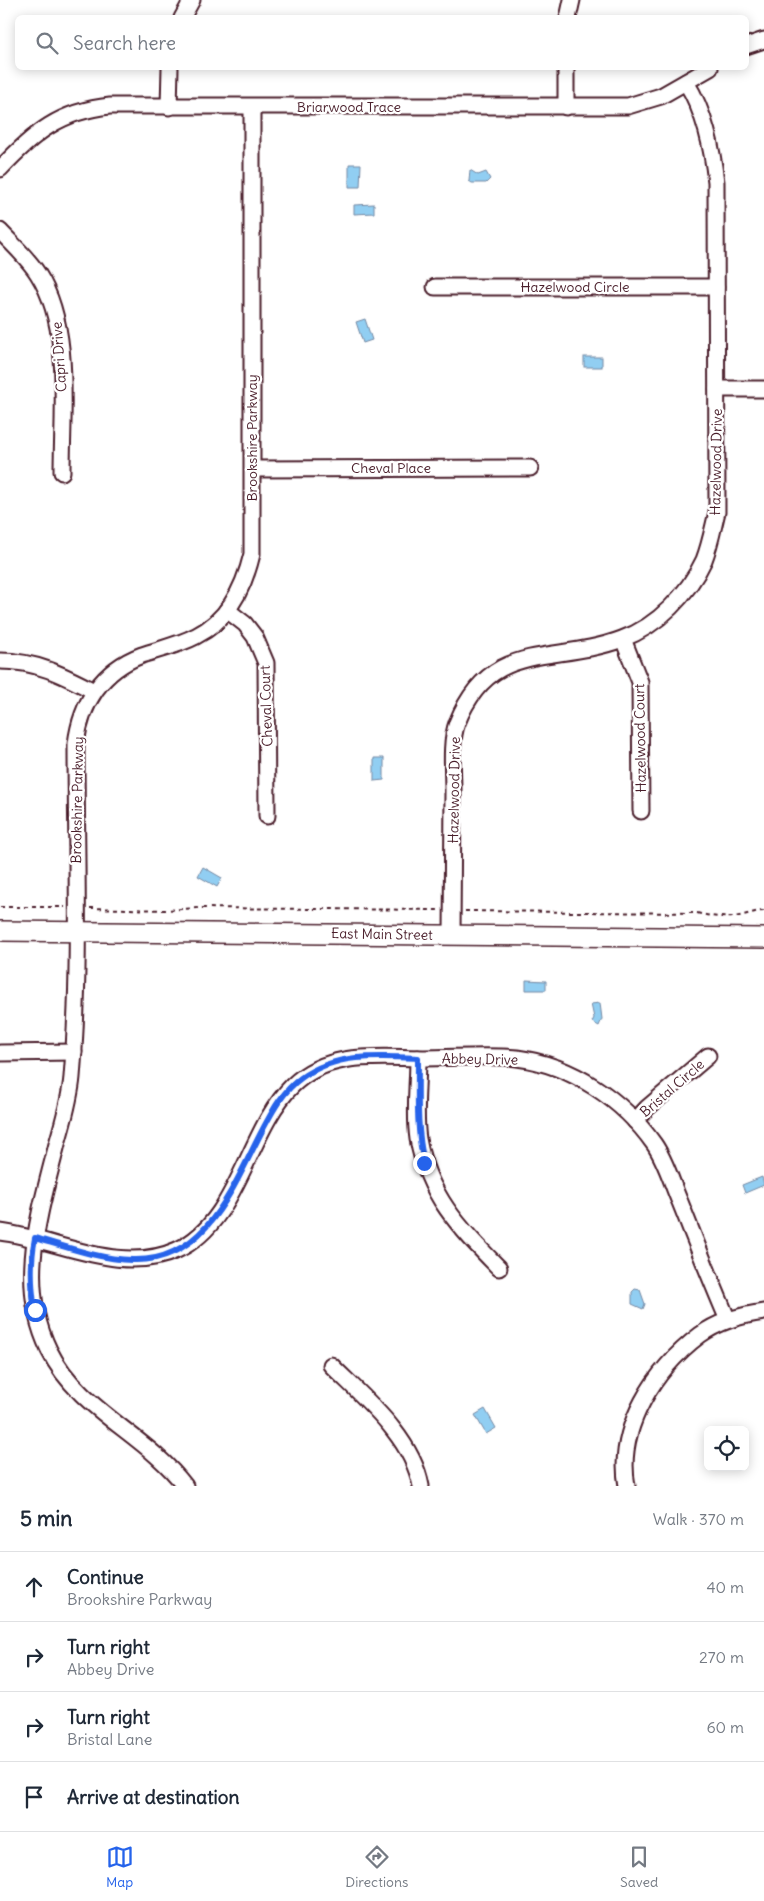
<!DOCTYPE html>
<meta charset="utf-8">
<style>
body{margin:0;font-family:Delius,sans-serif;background:#f6f6f7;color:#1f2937}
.controls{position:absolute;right:15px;bottom:15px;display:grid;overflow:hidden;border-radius:8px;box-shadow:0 2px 12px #0003}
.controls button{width:45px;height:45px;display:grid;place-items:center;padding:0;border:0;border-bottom:1px solid #e0e1e3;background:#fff;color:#1f2937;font:25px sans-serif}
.stop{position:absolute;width:15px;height:15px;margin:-11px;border:4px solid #2563eb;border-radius:50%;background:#fff}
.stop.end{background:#2563eb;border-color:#fff;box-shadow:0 1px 5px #0008}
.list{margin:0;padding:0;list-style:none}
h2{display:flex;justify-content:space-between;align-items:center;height:65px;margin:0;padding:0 20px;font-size:21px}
h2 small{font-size:16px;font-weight:400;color:#747a83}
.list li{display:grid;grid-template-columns:32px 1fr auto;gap:15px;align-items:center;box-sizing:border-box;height:70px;padding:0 20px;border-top:1px solid #e0e1e3}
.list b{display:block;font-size:19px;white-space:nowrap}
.list p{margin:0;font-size:16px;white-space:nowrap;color:#747a83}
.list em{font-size:16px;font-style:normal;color:#747a83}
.icon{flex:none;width:28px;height:28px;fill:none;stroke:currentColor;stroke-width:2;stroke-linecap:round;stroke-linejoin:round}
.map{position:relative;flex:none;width:764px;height:1486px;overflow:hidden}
.search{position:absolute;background:#fff;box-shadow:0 2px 12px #0003;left:15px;right:15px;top:15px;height:55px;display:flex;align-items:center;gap:12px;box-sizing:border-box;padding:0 18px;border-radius:8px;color:#747a83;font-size:19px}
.sheet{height:345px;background:#fff}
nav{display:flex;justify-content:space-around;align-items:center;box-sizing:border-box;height:70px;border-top:1px solid #e0e1e3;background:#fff;font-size:14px;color:#747a83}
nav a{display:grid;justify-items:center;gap:2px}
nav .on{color:#2563eb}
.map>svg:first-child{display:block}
.water{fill:#91cef2;stroke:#7588a2}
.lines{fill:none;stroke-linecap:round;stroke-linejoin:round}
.minor-casing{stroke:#4a1f2b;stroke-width:19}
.major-casing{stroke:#4a1f2b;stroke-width:22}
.path{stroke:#4a1f2b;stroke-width:2;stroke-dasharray:4 4;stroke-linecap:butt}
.minor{stroke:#fff;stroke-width:15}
.major{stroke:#fff;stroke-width:19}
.route{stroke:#2563eb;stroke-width:6}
.labels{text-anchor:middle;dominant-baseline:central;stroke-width:4.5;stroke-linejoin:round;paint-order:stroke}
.street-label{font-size:14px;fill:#4a1f2b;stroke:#fff}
</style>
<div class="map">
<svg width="764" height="1486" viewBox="0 0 764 1486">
<rect width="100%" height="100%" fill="#fff"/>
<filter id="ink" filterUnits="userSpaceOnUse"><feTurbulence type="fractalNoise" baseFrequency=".02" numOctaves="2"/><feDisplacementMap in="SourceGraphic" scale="10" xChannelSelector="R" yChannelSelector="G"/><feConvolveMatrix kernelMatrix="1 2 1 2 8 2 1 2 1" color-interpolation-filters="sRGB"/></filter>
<g filter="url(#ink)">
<g class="water">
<polygon points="349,164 361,164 360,187 349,187"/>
<polygon points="470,170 478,175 486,172 490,179 486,183 472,183 469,181"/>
<polygon points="374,204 374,213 354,214 354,205"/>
<polygon points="365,319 372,340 363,343 356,322"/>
<rect x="584" y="357" width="18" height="10"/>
<polygon points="374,758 384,758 384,780 374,781"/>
<polygon points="203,867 222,878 217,887 198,876"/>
<polygon points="526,980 546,981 546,990 526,990"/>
<polygon points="600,1003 602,1019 599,1026 592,1022 594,1018 591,1004"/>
<polygon points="762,1177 764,1185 745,1193 742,1185"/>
<polygon points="635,1289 640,1290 645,1304 643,1309 632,1304 632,1292"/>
<polygon points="485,1409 496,1428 486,1434 475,1415"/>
</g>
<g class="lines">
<g class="minor-casing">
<g id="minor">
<polyline points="182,18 192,0"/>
<polyline points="568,18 572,0"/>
<polyline points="746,46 764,40"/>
<polyline points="566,68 566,107"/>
<polyline points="169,107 170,68"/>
<path d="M0,169C34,133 60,111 110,106H628L661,96L710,68"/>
<path d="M0,231C13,245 28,258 38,274C72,327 62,411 62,472"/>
<polyline points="435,287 716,287"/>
<polyline points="717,389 764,389"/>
<polyline points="253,469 530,468"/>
<polyline points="227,610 245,624 255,637 266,663 267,816"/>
<polyline points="623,639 640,682 641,811"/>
<path d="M0,661C36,661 63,675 94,691"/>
<path d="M452,935C452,887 453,839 453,791C453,772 450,741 457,723C491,638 553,665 622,639C658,626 688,594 704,560C710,545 713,528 717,512L716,182C712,147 705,113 686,82"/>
<polyline points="0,1053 74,1052"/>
<path d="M418,1058C418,1085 414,1113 418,1139C428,1196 460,1228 499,1268"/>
<polyline points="635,1121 647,1108 708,1056"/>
<path d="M0,1232C58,1239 120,1276 177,1250C239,1222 247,1130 293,1085C329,1050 379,1058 424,1058C454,1058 487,1055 517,1058C572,1065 623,1100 654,1144C666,1161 672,1184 680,1202C696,1242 711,1281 728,1320"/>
<path d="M331,1365C365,1399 412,1437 421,1486"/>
<path d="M185,1486C146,1434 78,1410 49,1350C16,1282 40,1213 57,1144C63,1122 70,1100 72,1077C81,967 76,855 76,744C81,703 102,670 142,655C160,649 179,645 196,636C228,620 244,588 252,554V107"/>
<path d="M627,1486C616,1428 655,1369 700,1335C719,1321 742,1315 764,1312"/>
</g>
</g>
<g class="major-casing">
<polyline id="major" points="0,931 764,938"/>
</g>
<g class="path">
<polyline points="0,907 65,907"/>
<polyline points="90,908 165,910 198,908 440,910"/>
<path d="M465,911L697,913C709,916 720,918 733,917C744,916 753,911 764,911"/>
</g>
<use href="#minor" class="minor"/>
<use href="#major" class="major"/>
</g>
</g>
<g class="lines" filter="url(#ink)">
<path class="route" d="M35,1310C31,1286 30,1263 35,1238C66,1247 100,1259 132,1260C207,1263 234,1184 263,1129C273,1110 283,1091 301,1078C336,1053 378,1056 418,1058C418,1094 416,1128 424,1163"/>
</g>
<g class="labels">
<g class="street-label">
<text x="349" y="107">Briarwood Trace</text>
<text x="575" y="287">Hazelwood Circle</text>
<text transform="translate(59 357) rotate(-94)">Capri Drive</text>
<text transform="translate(252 438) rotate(-90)">Brookshire Parkway</text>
<text transform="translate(716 462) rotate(-89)">Hazelwood Drive</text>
<text x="391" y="468">Cheval Place</text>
<text transform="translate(266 706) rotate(-92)">Cheval Court</text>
<text transform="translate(640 738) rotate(-91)">Hazelwood Court</text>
<text transform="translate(454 790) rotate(-89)">Hazelwood Drive</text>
<text transform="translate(77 800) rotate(-89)">Brookshire Parkway</text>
<text transform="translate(382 934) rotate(1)">East Main Street</text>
<text transform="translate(480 1059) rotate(1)">Abbey Drive</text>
<text transform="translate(672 1088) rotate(-41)">Bristal Circle</text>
</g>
</g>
</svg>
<div class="controls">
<button><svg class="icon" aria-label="locate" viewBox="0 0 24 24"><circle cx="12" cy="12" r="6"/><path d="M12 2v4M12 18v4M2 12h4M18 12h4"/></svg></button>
</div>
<div class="stop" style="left:35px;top:1310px"></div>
<div class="stop end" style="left:424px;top:1163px"></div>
<div class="search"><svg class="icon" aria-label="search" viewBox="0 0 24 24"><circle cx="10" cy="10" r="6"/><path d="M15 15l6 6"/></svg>Search here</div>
</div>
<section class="sheet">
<h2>5 min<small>Walk · 370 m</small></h2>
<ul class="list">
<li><svg class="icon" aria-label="ahead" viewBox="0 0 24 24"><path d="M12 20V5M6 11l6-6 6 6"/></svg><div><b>Continue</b><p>Brookshire Parkway</p></div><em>40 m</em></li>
<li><svg class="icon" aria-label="right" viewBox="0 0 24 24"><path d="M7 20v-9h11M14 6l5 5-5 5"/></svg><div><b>Turn right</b><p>Abbey Drive</p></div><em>270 m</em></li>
<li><svg class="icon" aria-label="right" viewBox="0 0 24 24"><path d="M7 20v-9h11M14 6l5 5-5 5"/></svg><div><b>Turn right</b><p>Bristal Lane</p></div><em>60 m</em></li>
<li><svg class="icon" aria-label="arrive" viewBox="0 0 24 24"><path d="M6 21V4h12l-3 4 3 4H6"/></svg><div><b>Arrive at destination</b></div></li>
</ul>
</section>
<nav>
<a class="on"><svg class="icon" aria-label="map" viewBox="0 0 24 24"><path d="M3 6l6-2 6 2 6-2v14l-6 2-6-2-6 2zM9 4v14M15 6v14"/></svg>Map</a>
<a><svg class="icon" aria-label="directions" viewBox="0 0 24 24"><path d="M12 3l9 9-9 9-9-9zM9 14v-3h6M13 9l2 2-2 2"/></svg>Directions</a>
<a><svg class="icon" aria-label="saved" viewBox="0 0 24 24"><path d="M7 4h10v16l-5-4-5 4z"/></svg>Saved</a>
</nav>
